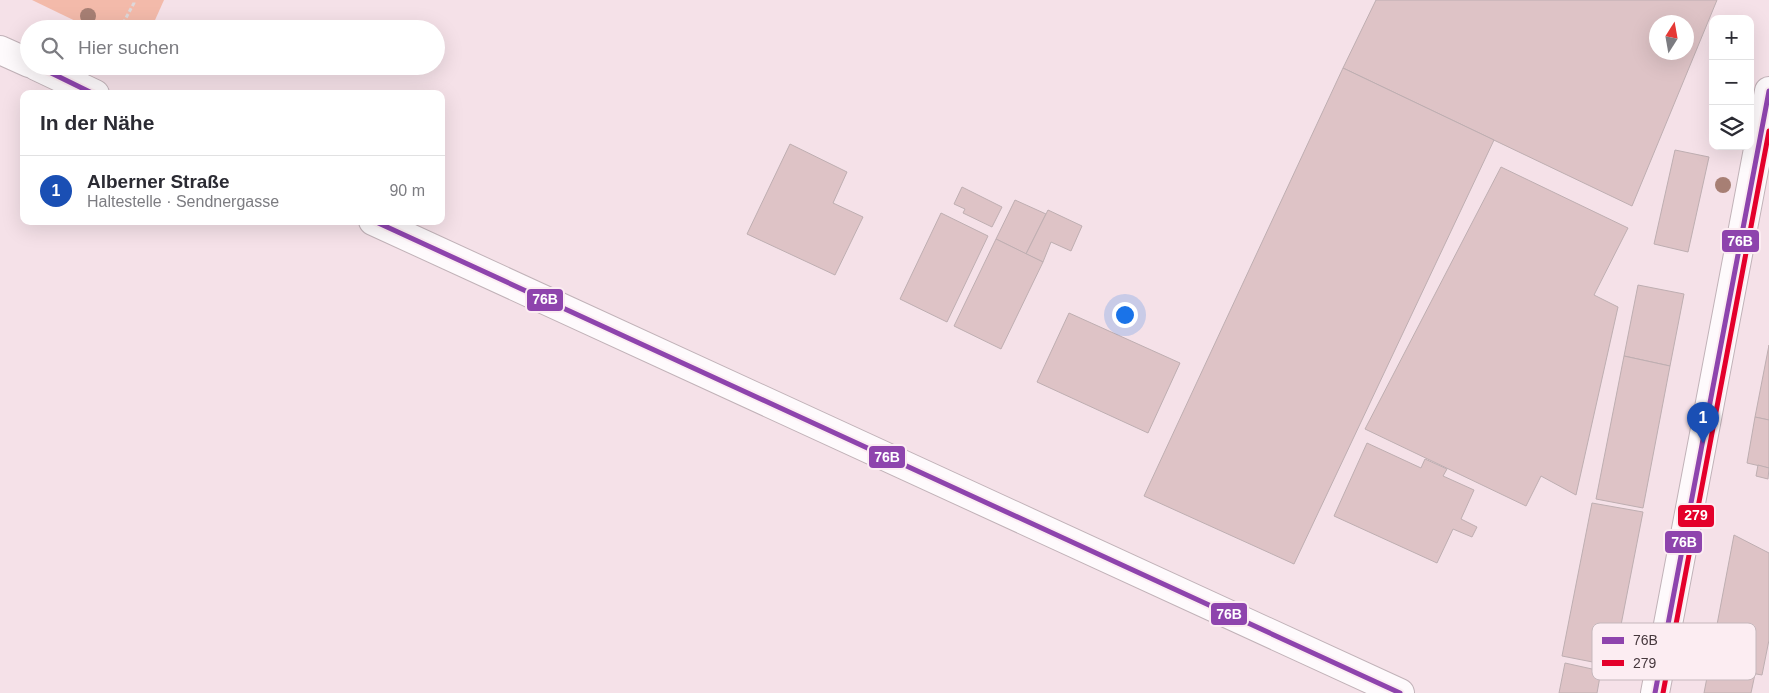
<!DOCTYPE html>
<html lang="de">
<meta charset="utf-8">
<style>
body{margin:0;font-family:Arial,sans-serif;background:#f2f2f3;color:#2b2b33}
.controls{position:absolute;right:15px;top:15px;display:grid;overflow:hidden;border-radius:10px;box-shadow:0 5px 20px #0002}
.controls button{width:45px;height:45px;display:grid;place-items:center;padding:0;border:0;border-bottom:1px solid #e1e1e2;background:#fff;color:#2b2b33;font:25px sans-serif}
.compass{position:absolute;left:1649px;top:15px;width:45px;height:45px;border-radius:50%;background:#fff;box-shadow:0 5px 20px #0002;rotate:11deg}
.you{position:absolute;left:1124px;top:314px;width:18px;height:18px;margin:-12px;border:4px solid #fff;border-radius:50%;background:#1a73e8;box-shadow:0 0 0 8px #1a73e833}
.badge{display:grid;place-items:center;width:32px;height:32px;border-radius:50%;background:#837379;color:#fff;font-size:16px;font-weight:700}
.pin{position:absolute;translate:-50% -41px;filter:drop-shadow(0 1px 2px #0008)}
.pin::after{content:'';position:absolute;top:26px;width:18px;height:15px;background:inherit;clip-path:polygon(0 0,100% 0,50% 100%)}
.list{margin:0;padding:0;list-style:none}
h2{display:flex;justify-content:space-between;align-items:center;height:65px;margin:0;padding:0 20px;font-size:21px}
h2 small{font-size:16px;font-weight:400;color:#7c7c81}
.list li{display:grid;grid-template-columns:32px 1fr auto;gap:15px;align-items:center;box-sizing:border-box;height:70px;padding:0 20px;border-top:1px solid #e1e1e2}
.list b{display:block;font-size:19px;white-space:nowrap}
.list p{margin:0;font-size:16px;white-space:nowrap;color:#7c7c81}
.list em{font-size:16px;font-style:normal;color:#7c7c81}
.icon{flex:none;width:28px;height:28px;fill:none;stroke:currentColor;stroke-width:2;stroke-linecap:round;stroke-linejoin:round}
.map{position:relative;flex:none;width:1769px;height:693px;overflow:hidden}
.search{position:absolute;background:#fff;box-shadow:0 5px 20px #0002;left:20px;top:20px;width:425px;height:55px;display:flex;align-items:center;gap:12px;box-sizing:border-box;padding:0 18px;border-radius:28px;color:#7c7c81;font-size:19px}
.panel{position:absolute;background:#fff;box-shadow:0 5px 20px #0002;left:20px;top:90px;width:425px;height:135px;border-radius:10px}
.map>svg:first-child{display:block}
.green{fill:#f3baaa}
.building{fill:#dec3c6;stroke:#beaeb1;fill-rule:evenodd}
.lines{fill:none;stroke-linecap:round;stroke-linejoin:round}
.minor-casing{stroke:#c1b2b8;stroke-width:30}
.path{stroke:#ded8da;stroke-width:3;stroke-dasharray:4 2.5;stroke-linecap:butt}
.minor{stroke:#fefafc;stroke-width:28}
.bus-1-casing{stroke:#fcedf2;stroke-width:9}
.bus-2-casing{stroke:#fcedf2;stroke-width:9}
.bus-1{stroke:#8e44ad;stroke-width:5}
.bus-2{stroke:#e4002b;stroke-width:5}
.tree{fill:#a77f74}
.key{fill:#fcedf2;stroke:#c5b7bc;stroke-width:1}
.key-label{font-size:14px;fill:#46383d}
.line-badge{stroke:#fcedf2;stroke-width:2}
.badge-label{font-size:14px;text-anchor:middle;font-weight:bold;fill:#fff}
</style>
<div class="map">
<svg width="1769" height="693" viewBox="0 0 1769 693">
<rect width="100%" height="100%" fill="#f5e1e8"/>
<polygon class="green" points="32,0 164,0 151,29 92,29"/>
<g class="building">
<path d="M1376,0H1717L1632,206L1343,68ZM1656,22H1686V52H1656Z"/>
<polygon points="1343,68 1494,140 1294,564 1144,496"/>
<polygon points="790,144 847,172 833,203 863,217 835,275 747,234"/>
<polygon points="1675,150 1709,157 1688,252 1654,244"/>
<polygon points="1501,167 1628,228 1594,295 1618,307 1576,495 1541,476 1526,506 1365,429"/>
<polygon points="962,187 1002,207 992,227 963,213 965,209 954,204"/>
<polygon points="1015,200 1046,214 1026,254 996,239"/>
<polygon points="1048,210 1082,226 1071,251 1051,242 1043,262 1026,254"/>
<polygon points="941,213 988,236 947,322 900,299"/>
<polygon points="996,239 1043,262 1001,349 954,326"/>
<polygon points="1638,285 1684,294 1670,366 1624,356"/>
<polygon points="1069,313 1180,363 1148,433 1037,382"/>
<polygon points="1769,345 1769,420 1755,417"/>
<polygon points="1624,356 1670,366 1643,508 1596,499"/>
<polygon points="1755,417 1769,420 1769,468 1747,463"/>
<polygon points="1367,443 1421,468 1425,459 1447,469 1443,476 1474,490 1461,519 1477,527 1472,537 1453,529 1437,563 1334,516"/>
<polygon points="1758,465 1769,468 1768,479 1756,476"/>
<polygon points="1592,503 1643,512 1613,666 1562,656"/>
<polygon points="1734,535 1769,553 1769,640 1762,675 1745,672 1744,674 1709,667"/>
<polygon points="1565,663 1601,671 1597,693 1559,693"/>
<polygon points="1709,667 1744,674 1745,672 1755,674 1751,693 1704,693"/>
</g>
<g class="lines">
<g class="minor-casing">
<g id="minor">
<polyline points="0,50 29,63"/>
<polyline points="36,66 95,94"/>
<polyline points="373,221 1400,693"/>
<polyline points="1655,693 1769,91"/>
</g>
</g>
<polyline class="path" points="120,29 134,3 134,0"/>
<use href="#minor" class="minor"/>
<g class="bus-1-casing">
<g id="bus-1">
<polyline points="37,66 94,94"/>
<polyline points="374,221 1400,693"/>
<polyline points="1655,693 1769,91"/>
</g>
</g>
<g class="bus-2-casing">
<polyline id="bus-2" points="1663,693 1769,131"/>
</g>
<use href="#bus-1" class="bus-1"/>
<use href="#bus-2" class="bus-2"/>
</g>
<g class="tree">
<circle cx="88" cy="16" r="8"/>
<circle cx="1723" cy="185" r="8"/>
</g>
<rect x="1592" y="623" width="164" height="57" rx="8" class="key"/>
<rect x="1602" y="637" width="22" height="7" fill="#8e44ad"/>
<rect x="1602" y="660" width="22" height="6" fill="#e4002b"/>
<g class="key-label">
<text x="1633" y="645">76B</text>
<text x="1633" y="668">279</text>
</g>
<g class="line-badge">
<rect x="1721" y="229" width="39" height="24" rx="5" fill="#8e44ad"/>
<rect x="526" y="288" width="38" height="24" rx="5" fill="#8e44ad"/>
<rect x="868" y="445" width="38" height="24" rx="5" fill="#8e44ad"/>
<rect x="1677" y="504" width="38" height="24" rx="5" fill="#e4002b"/>
<rect x="1664" y="530" width="39" height="24" rx="5" fill="#8e44ad"/>
<rect x="1210" y="602" width="38" height="24" rx="5" fill="#8e44ad"/>
</g>
<g class="badge-label">
<text x="1740" y="246">76B</text>
<text x="545" y="304">76B</text>
<text x="887" y="462">76B</text>
<text x="1696" y="520">279</text>
<text x="1684" y="547">76B</text>
<text x="1229" y="619">76B</text>
</g>
</svg>
<div class="controls">
<button>+</button>
<button>−</button>
<button><svg class="icon" aria-label="layers" viewBox="0 0 24 24"><path d="M12 4l9 5-9 5-9-5zM3 14l9 5 9-5"/></svg></button>
</div>
<svg class="compass" viewBox="-18 -18 36 36"><path d="M0-13l5 13h-10z" fill="#e53935"/><path d="M0 13l5-13h-10z" fill="#7c7c81"/></svg>
<div class="you"></div>
<div class="pin badge" style="left:1703px;top:443px;background:#1a4fb4">1</div>
<div class="search"><svg class="icon" aria-label="search" viewBox="0 0 24 24"><circle cx="10" cy="10" r="6"/><path d="M15 15l6 6"/></svg>Hier suchen</div>
<section class="panel">
<h2>In der Nähe<small></small></h2>
<ul class="list">
<li><span class="badge" style="background:#1a4fb4">1</span><div><b>Alberner Straße</b><p>Haltestelle · Sendnergasse</p></div><em>90 m</em></li>
</ul>
</section>
</div>
